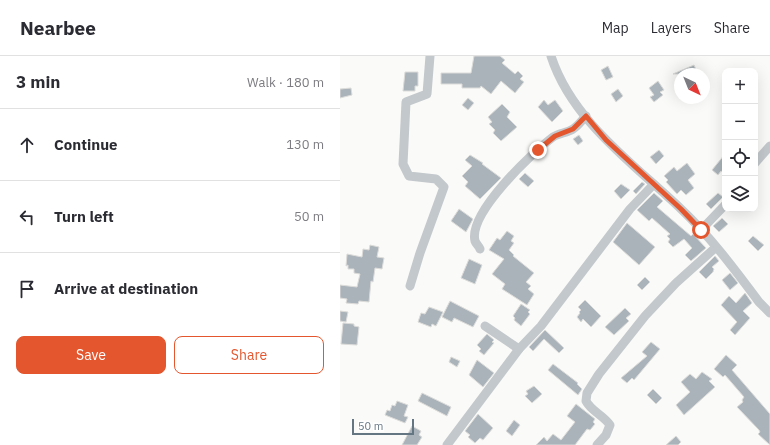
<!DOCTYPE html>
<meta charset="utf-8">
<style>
body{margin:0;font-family:"IBM Plex Sans",sans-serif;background:#f7f7f7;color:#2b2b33}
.controls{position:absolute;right:12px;top:12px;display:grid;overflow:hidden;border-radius:8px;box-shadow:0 4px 16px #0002}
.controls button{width:36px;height:36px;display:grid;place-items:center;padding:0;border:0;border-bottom:1px solid #e1e1e2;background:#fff;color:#2b2b33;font:20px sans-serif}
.compass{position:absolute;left:334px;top:12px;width:36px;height:36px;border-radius:50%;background:#fff;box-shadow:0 4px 16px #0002;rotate:137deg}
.scale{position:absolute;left:12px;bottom:10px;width:62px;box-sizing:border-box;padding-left:4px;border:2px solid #657683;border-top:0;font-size:11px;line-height:14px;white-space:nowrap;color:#657683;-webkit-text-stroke:3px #fff;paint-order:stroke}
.stop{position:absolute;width:12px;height:12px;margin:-9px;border:3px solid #e4572e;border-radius:50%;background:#fff}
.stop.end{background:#e4572e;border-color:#fff;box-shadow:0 1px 4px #0008}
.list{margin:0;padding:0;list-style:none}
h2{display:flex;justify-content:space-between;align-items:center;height:52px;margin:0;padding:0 16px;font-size:17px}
h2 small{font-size:13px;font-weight:400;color:#7c7c81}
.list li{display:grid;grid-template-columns:26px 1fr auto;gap:12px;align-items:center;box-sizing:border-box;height:72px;padding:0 16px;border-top:1px solid #e1e1e2}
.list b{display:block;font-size:15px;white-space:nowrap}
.list em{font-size:13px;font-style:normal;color:#7c7c81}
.actions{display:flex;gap:8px;padding:12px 16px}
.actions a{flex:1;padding:9px 0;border:1px solid #e4572e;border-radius:8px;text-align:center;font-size:14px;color:#e4572e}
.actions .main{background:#e4572e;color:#fff}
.icon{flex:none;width:22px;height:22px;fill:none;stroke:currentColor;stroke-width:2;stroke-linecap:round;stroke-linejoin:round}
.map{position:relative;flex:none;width:430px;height:389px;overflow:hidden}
header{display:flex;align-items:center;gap:24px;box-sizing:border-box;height:56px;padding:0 20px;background:#fff;border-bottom:1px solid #e1e1e2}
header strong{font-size:19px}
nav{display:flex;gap:22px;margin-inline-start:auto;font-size:14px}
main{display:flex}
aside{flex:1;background:#fff}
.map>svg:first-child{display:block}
.building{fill:#aab3b9;stroke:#dcdcda}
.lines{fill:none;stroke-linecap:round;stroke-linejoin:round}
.minor{stroke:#c3c8cc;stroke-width:9}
.route{stroke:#e4572e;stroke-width:5}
</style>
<header>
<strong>Nearbee</strong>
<nav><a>Map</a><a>Layers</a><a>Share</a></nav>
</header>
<main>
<aside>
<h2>3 min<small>Walk · 180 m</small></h2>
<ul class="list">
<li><svg class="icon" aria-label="ahead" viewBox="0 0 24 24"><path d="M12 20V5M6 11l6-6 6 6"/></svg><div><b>Continue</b></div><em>130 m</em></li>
<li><svg class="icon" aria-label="left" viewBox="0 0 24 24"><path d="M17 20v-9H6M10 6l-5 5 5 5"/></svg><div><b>Turn left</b></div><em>50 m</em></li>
<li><svg class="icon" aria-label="arrive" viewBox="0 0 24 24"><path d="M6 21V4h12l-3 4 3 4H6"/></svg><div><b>Arrive at destination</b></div></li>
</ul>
<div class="actions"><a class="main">Save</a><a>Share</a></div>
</aside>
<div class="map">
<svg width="430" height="389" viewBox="0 0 430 389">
<rect width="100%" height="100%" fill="#fafaf8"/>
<g class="building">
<polygon points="134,0 160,0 165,4 162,7 175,18 178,15 183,20 180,23 184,26 175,37 161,25 151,38 141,30 140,32 122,32 122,28 101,28 101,17 131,17"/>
<polygon points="354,9 358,18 333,18"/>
<polygon points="268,10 273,21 266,24 261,14"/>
<polygon points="65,16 78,16 78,30 75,30 75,35 63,35"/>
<polygon points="318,25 324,34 320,36 323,39 314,46 310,41 314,39 309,32"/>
<polygon points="11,32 12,39 0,42 0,33"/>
<polygon points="278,33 283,40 276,46 271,38"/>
<polygon points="128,42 134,47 128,54 122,49"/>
<polygon points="204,44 208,49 215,44 223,55 212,66 198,51"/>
<polygon points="162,48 170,56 167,61 177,71 161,85 153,77 155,74 149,68 152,66 148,61"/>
<polygon points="239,79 243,85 238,89 233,83"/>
<polygon points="319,94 324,100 316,108 310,101"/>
<polygon points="385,98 385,118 381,115 378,119 372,114"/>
<polygon points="130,99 143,107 142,108 161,122 140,143 125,130 128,126 122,120 132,110 125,104"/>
<polygon points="347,107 355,118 348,124 354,132 346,139 341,134 337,138 326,126 328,124 324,120 334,111 337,115"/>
<polygon points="185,117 194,125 188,131 179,123"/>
<polygon points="302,126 305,128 296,138 293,135"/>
<polygon points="281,128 290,134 281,143 274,135"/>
<polygon points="314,137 323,145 317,151 351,180 353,178 366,192 351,205 345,199 352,192 344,183 333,191 328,186 330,183 327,180 330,178 312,162 309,165 297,154"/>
<polygon points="378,137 383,141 371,153 366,148"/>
<polygon points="119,153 133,163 126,176 111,165"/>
<polygon points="382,162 388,168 379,176 373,170"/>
<polygon points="287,167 315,191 299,209 273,186"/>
<polygon points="167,175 174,180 171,185 174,187 169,194 174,199 173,200 194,217 186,226 191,230 188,233 194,238 187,249 162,233 165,228 152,218 164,203 149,194 157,182 160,184"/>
<polygon points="413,180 424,189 418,195 408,185"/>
<polygon points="30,189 39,191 37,201 44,202 42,213 35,212 33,226 31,225 29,246 19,245 18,248 6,247 7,243 0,242 0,229 17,231 20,218 14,217 14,213 8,213 8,209 6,210 7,198 22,201 23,193 29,194"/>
<polygon points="375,200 379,205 372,211 374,213 373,216 366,223 359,216"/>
<polygon points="129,203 142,209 135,228 121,222"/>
<polygon points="390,217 398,227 390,234 382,224"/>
<polygon points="305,221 310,226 302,234 297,229"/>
<polygon points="405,237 412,247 403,255 410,262 395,279 390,274 397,266 381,249 389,240 396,247"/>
<polygon points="245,244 261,260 251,271 243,263 241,266 237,261 240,257 239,256 241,254 238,251"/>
<polygon points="110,245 139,260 133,271 114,262 112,266 102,261"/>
<polygon points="181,248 190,254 188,256 190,258 181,270 174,264 175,262 173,260"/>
<polygon points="89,251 103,256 96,270 92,268 91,271 78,266 81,257 85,258"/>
<polygon points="285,252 291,258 286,262 289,265 274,279 265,271"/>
<polygon points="0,255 8,256 6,266 0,265"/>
<polygon points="3,267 14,268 14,270 19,271 17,289 1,288"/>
<polygon points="205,274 224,292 219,297 204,283 193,295 189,291"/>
<polygon points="147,278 154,284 152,286 154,287 144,299 139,295 141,293 137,289"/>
<polygon points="311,286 320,293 294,324 292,322 287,327 281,322 307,300 302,296"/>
<polygon points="386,299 397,309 392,314 430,358 430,389 418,378 420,376 419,374 397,351 403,346 402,344 404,341 385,319 383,321 374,313"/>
<polygon points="111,301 120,305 117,311 109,306"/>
<polygon points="137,304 154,317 143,331 129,319"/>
<polygon points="213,308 238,327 237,328 242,333 238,339 208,314"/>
<polygon points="362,316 372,323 369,325 375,331 344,359 336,349 350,336 341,326 350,318 356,323"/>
<polygon points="194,330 202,338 192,347 185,340 188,338 186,335"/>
<polygon points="313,333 322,342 316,348 307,339"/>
<polygon points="82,337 111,351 107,360 78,345"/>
<polygon points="57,345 68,349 64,360 68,361 65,367 45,359 47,354 50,355 52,349 55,350"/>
<polygon points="236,348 255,363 253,366 255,368 250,374 247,373 235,389 196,389 204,381 207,385 213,378 221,384 235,366 227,360"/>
<polygon points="138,358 153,372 143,384 140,382 135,387 128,381 130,379 125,375"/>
<polygon points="174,364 180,369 172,380 166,375"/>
<polygon points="72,370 81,375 79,379 82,381 77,389 62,389"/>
<polygon points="336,380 341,386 338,389 326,389"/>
</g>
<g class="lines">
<g class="minor">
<path d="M211,0C232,65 294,108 341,153C369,179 396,215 419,246L430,257"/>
<polyline points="415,107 430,90"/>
<polyline points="361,174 385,149"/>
<path d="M140,193C139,190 136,188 135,185C128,157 192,97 213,81C219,77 227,77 233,73C238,70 242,64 246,60"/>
<polyline points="70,230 80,197 104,131 96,123 69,120 63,108 66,46 87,38 90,0"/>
<polyline points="145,270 179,293"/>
<polyline points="107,389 179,293 201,270 290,153 313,129"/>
<path d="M257,389L266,379L270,369C263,359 251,355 246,345L247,337L259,318L305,260L336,227L375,192"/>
</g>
</g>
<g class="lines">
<polyline class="route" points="198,94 215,80 233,73 246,60 266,84 341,153 361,174"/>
</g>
</svg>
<div class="controls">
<button>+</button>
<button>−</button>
<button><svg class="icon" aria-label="locate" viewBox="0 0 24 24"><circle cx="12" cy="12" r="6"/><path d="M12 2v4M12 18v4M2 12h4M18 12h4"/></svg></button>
<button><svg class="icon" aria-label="layers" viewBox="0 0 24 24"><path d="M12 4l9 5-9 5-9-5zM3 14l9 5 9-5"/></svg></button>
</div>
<svg class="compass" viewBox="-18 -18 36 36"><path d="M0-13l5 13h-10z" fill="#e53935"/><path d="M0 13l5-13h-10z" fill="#7c7c81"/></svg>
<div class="scale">50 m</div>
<div class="stop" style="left:361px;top:174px"></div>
<div class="stop end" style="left:198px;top:94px"></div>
</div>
</main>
